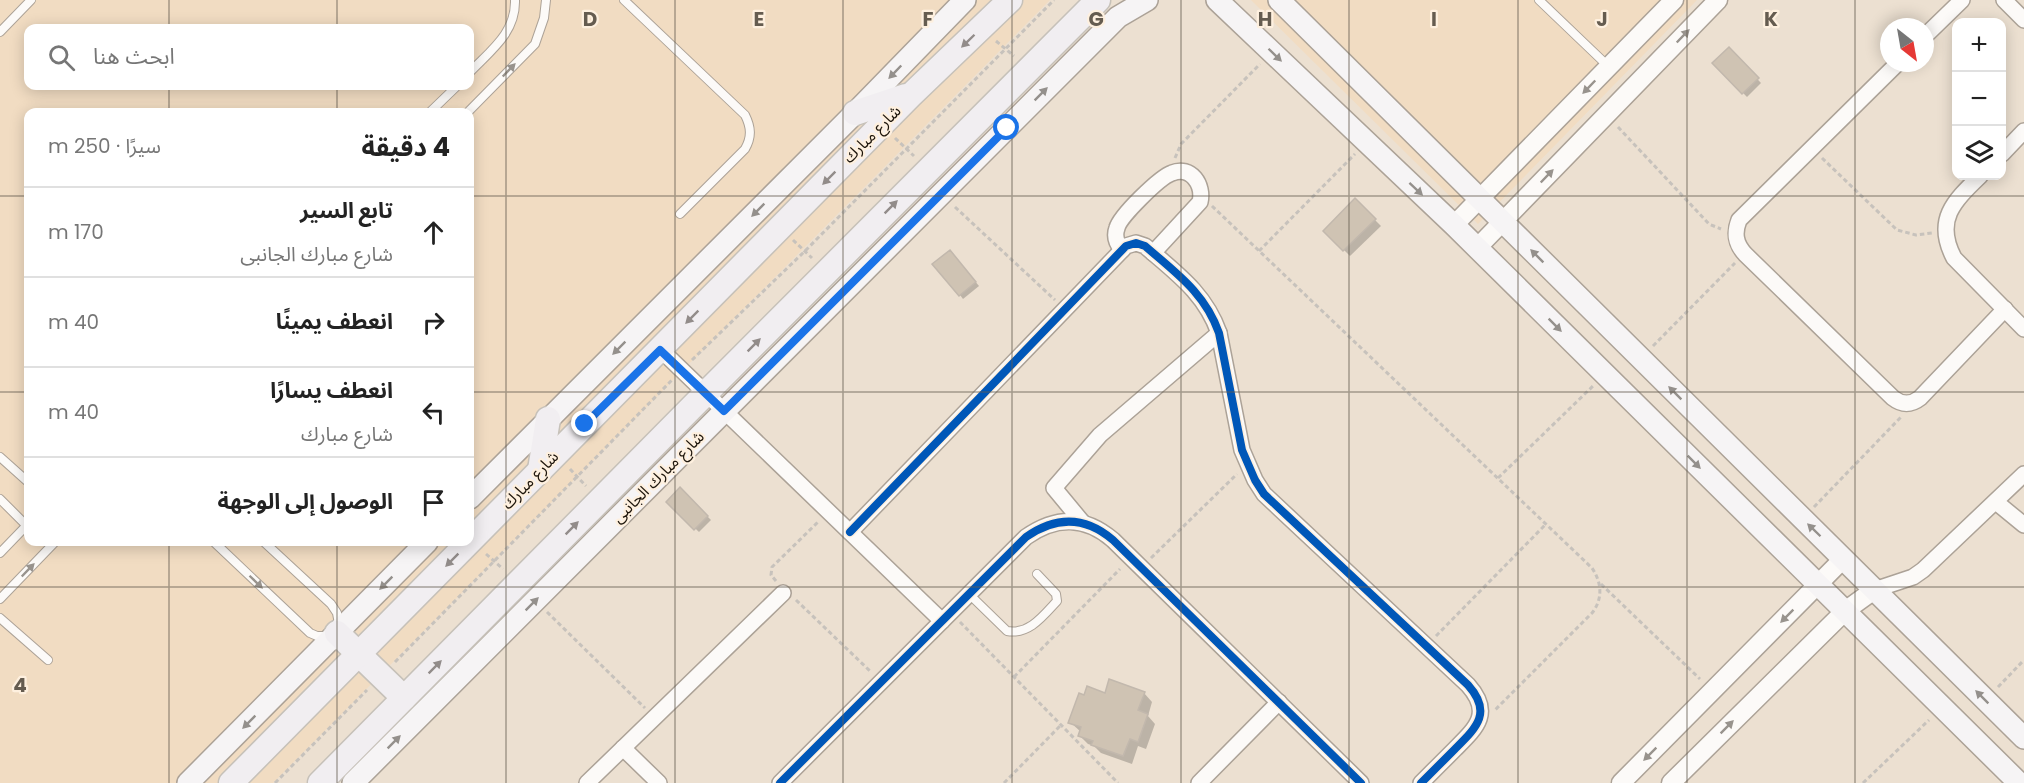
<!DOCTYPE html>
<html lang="ar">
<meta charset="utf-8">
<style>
body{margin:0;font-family:Poppins,"Noto Sans Arabic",sans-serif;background:#f2f2f2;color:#222;direction:rtl}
.controls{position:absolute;right:18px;top:18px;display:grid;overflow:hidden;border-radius:12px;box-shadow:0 3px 15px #0003}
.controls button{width:54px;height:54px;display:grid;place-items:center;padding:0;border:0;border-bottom:2px solid #e0e0e0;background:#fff;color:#222;font:30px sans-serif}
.compass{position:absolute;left:1880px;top:18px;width:54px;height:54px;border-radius:50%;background:#fff;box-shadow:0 3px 15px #0003;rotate:149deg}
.stop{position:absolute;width:18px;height:18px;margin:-14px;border:4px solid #1a73e8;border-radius:50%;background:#fff}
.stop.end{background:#1a73e8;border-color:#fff;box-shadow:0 2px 6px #0008}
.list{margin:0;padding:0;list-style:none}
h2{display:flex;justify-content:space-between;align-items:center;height:78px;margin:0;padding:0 24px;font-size:26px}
h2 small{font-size:20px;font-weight:400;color:#767676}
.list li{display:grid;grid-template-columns:39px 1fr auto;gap:18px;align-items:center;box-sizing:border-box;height:90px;padding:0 24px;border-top:2px solid #e0e0e0}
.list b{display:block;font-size:22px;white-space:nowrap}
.list p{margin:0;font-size:20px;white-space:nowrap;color:#767676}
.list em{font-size:20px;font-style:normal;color:#767676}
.icon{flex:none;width:33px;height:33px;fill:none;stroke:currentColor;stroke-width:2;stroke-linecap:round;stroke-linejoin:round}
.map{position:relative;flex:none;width:2024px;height:783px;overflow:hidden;direction:ltr}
.search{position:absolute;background:#fff;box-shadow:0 3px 15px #0003;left:24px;top:24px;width:450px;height:66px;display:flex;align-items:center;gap:15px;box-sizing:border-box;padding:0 21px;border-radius:12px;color:#767676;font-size:22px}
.panel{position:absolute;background:#fff;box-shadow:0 3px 15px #0003;left:24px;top:108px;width:450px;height:438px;border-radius:12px;direction:rtl}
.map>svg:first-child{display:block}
.built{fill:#f1dcc2;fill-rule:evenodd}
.shadow{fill:#0003}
.building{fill:#cfc3b3;stroke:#c2b8ad;stroke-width:1.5}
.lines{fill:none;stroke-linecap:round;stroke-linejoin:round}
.service-casing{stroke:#aca297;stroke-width:10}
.minor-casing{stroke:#aca297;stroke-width:18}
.tertiary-casing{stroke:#aca297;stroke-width:21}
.secondary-casing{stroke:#aca297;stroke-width:24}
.primary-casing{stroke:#c6c1b9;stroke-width:27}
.path{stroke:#c7c2bc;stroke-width:3;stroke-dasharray:4.5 3;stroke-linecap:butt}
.service{stroke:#fcfaf8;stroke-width:8}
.minor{stroke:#fcfaf8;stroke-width:15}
.tertiary{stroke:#fcfaf8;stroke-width:18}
.secondary{stroke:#f6f4f5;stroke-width:21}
.primary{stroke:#f1eef1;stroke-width:24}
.cycleway-casing{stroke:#fef0df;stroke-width:11}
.cycleway{stroke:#0057b8;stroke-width:8}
.oneway{fill:#98938d}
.oneway2{fill:#928c8a}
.oneway3{fill:#94908c}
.route{stroke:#1a73e8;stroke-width:8}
.grid{fill:none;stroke:#655c50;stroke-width:1.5;stroke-opacity:0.55}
.labels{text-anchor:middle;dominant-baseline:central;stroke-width:4.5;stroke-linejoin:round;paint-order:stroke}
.street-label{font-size:16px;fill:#1d150b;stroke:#fef0df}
.grid-label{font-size:20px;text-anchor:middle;font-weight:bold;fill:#655c50;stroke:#fef0df;stroke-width:4.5;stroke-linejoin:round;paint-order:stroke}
</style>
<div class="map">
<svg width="2024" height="783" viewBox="0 0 2024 783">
<rect width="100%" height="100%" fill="#ece0d1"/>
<g class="built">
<path d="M0,0H1050L273,783H0ZM28,28H470V86H28ZM28,112H470V542H28Z"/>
<polygon points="1251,0 1697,0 1478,224"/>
</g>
<g class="shadow">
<polygon points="1729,49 1761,83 1747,97 1714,63"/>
<polygon points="1355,200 1381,226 1350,256 1325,231"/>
<polygon points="954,256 979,286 963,299 960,295"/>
<polygon points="680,489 711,520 699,532 668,502"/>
<polygon points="1144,693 1152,702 1148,716 1155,724 1146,749 1138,746 1132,764 1101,753 1094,746 1088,744 1079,735 1081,732 1070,722 1085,697"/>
</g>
<g class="building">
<polygon points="1729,47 1759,78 1742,94 1712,63"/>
<polygon points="1355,198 1376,219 1343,251 1323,231"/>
<polygon points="950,250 976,282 959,296 932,264"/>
<polygon points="680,487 708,516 694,530 666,502"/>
<polygon points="1109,679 1145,692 1138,710 1148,714 1138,742 1130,739 1123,756 1091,745 1093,741 1078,736 1081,727 1068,723 1079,693 1084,695 1087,686 1105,693"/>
</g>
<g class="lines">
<g class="service-casing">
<g id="service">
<path d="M624,0L745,115C751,127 752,137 745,149L680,214"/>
<polyline points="1539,0 1608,66"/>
<polyline points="0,32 31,0"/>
<path d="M470,72C490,51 516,33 515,0"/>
<polyline points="430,112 457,86"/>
<polyline points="468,112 535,44 544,18 546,0"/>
<polyline points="0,457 28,482"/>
<polyline points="0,499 27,526"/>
<polyline points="214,542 310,633 317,636 328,636"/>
<polyline points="264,542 331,604 337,613 339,624"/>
<polyline points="0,553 28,524"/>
<path d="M969,594L1007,631C1029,635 1043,616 1057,601L1056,594L1037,574"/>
<polyline points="0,599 55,542"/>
<polyline points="0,618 48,660"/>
</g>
</g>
<g class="minor-casing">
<g id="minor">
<polyline points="2004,0 2024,20"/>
<polyline points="1925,36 1962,0"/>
<path d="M1898,63L1739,220C1734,233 1735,243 1745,254L1893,398C1902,405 1911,405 1920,398L2005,309"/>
<polyline points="2002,154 2024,131"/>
<path d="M1980,176C1954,201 1934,220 1954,258L2024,329"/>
<path d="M1122,250C1117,244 1114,236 1117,228C1120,216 1160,177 1172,173C1191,165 1204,185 1200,202L1153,253"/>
<polyline points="660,349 942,621"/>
<polyline points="1996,502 2024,525"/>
<polyline points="1083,523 1054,488 1100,435 1219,333"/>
<path d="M850,532L1126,246L1136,243L1145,246C1176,273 1205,293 1219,333L1242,450L1255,480L1264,494L1468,685C1493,713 1476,728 1455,749C1444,760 1432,772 1421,783"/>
<polyline points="1874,590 1913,577 1923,570 2024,474"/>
<polyline points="623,748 659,783"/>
<polyline points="587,783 783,593"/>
<path d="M780,783L1026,537C1056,516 1085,516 1113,540L1361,783"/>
<polyline points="1199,783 1279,702"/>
</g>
</g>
<g class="tertiary-casing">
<g id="tertiary">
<polyline points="1454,225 1674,0"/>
<polyline points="1477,248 1718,0"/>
<polyline points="1621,783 1843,559"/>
<polyline points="1671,783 1845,611 1874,590"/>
</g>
</g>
<g class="secondary-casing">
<g id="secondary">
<polyline points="1217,0 1454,225 2019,783"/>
<polyline points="1279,0 2024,738"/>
<polyline points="470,498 855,113 965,0"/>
<polyline points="188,783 427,542"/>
<polyline points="353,783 1106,29 1118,17 1147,0"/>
</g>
</g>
<g class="primary-casing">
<g id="primary">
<polyline points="855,113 906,96"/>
<polyline points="540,470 548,419"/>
<polyline points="337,633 404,698"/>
<polyline points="231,783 911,95 1010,0"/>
<polyline points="320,783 706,393 1098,0"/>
</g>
</g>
<g class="path">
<polyline points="996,41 1014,56"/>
<polyline points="1618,127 1709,224 1721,229"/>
<polyline points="895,138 914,156"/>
<polyline points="1175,158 1181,144 1260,64"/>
<polyline points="1822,158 1897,230 1916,235 1932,233"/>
<path d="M1212,206L1592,568C1602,583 1603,599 1592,613L1495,710"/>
<polyline points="955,207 1055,300"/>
<polyline points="793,240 812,258"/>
<polyline points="1259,251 1355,154"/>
<polyline points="1653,346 1735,263"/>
<polyline points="692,360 805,251 1054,0"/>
<polyline points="570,469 586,486"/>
<polyline points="1498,478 1593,386"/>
<polyline points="1814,507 1901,417"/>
<polyline points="486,554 503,569"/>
<polyline points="1151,558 1237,474"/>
<polyline points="776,581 771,575 772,567 818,522"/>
<polyline points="1601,584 1700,679"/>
<polyline points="796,600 871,672"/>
<polyline points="547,612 645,708"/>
<polyline points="960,622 1118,783"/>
<polyline points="1436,636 1546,524"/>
<polyline points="395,662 672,380"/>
<polyline points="1014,677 1120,569"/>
<polyline points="1998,687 2024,660"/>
<polyline points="275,783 367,690"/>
<polyline points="1004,783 1061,725"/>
<polyline points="1863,783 1929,720"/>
</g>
<use href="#service" class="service"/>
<use href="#minor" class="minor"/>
<use href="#tertiary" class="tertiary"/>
<use href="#secondary" class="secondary"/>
<use href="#primary" class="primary"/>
<g class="cycleway-casing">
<g id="cycleway">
<path d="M850,532L1126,246L1136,243L1145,246C1176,273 1205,293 1219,333L1242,450L1255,480L1264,494L1468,685C1493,713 1476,728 1455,749C1444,760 1432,772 1421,783"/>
<path d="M780,783L1026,537C1056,516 1085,516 1113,540L1361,783"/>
</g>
</g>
<use href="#cycleway" class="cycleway"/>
</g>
<defs><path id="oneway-solid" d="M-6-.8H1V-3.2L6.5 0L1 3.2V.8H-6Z" transform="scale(1.5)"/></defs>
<g class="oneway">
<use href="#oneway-solid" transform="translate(1683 36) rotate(-46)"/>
<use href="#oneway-solid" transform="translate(509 70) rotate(-46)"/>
<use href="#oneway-solid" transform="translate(1589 87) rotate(134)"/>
<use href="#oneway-solid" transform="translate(1547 176) rotate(-46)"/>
<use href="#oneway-solid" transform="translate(28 570) rotate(-46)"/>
<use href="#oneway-solid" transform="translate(256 582) rotate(44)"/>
<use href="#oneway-solid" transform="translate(1787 616) rotate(135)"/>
<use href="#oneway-solid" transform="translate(1727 727) rotate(-45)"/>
<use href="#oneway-solid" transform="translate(1650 754) rotate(135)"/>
</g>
<g class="oneway2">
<use href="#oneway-solid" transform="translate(968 41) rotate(136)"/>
<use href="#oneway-solid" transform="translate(829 178) rotate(135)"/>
<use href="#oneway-solid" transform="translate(891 207) rotate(-45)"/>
<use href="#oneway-solid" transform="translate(692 317) rotate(135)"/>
<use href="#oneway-solid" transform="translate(754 345) rotate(-45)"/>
<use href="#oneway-solid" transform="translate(572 528) rotate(-45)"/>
<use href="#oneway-solid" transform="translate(452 560) rotate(135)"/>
<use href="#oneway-solid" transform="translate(435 667) rotate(-45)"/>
</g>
<g class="oneway3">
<use href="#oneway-solid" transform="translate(1275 55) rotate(44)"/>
<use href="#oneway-solid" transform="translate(895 72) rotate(134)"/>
<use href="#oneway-solid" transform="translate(1041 94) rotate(-45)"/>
<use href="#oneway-solid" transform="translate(1416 189) rotate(43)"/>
<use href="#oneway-solid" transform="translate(758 210) rotate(135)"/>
<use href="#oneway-solid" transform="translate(1537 256) rotate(-135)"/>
<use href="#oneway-solid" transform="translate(1555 325) rotate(45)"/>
<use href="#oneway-solid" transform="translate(619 348) rotate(135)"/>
<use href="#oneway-solid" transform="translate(1675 393) rotate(-135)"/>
<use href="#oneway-solid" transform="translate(1694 462) rotate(45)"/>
<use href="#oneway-solid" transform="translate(1814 530) rotate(-136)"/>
<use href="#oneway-solid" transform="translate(386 583) rotate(135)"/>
<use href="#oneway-solid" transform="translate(532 604) rotate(-45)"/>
<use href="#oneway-solid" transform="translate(1982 697) rotate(-135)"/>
<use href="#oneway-solid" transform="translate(249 722) rotate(135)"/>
<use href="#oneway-solid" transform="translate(394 742) rotate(-45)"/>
</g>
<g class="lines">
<polyline class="route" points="585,424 660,350 724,411 1007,128"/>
</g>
<path class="grid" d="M169,0V28M337,0V28M506,0V783M675,0V783M843,0V783M1012,0V783M1181,0V783M1349,0V783M1518,0V783M1687,0V783M1855,0V783M169,86V112M337,86V112M0,196H28M470,196H2024M0,392H28M470,392H2024M169,542V783M337,542V783M0,587H2024"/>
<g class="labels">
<g class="street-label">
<text transform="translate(872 134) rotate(-45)">شارع مبارك</text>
<text transform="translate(658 477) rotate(-45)">شارع مبارك الجانبى</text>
<text transform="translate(530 480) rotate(-46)">شارع مبارك</text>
</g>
</g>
<g class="grid-label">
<text x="590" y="26">D</text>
<text x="759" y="26">E</text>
<text x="928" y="26">F</text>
<text x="1096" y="26">G</text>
<text x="1265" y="26">H</text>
<text x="1434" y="26">I</text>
<text x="1602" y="26">J</text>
<text x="1771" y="26">K</text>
<text x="20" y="692">4</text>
</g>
</svg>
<div class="controls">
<button>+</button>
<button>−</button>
<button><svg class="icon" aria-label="layers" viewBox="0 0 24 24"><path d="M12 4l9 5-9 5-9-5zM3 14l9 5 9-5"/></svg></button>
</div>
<svg class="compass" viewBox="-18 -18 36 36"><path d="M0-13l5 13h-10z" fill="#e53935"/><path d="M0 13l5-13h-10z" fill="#767676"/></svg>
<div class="stop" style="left:1007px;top:128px"></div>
<div class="stop end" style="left:585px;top:424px"></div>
<div class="search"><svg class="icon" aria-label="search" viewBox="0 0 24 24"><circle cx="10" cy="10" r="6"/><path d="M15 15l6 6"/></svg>ابحث هنا</div>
<section class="panel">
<h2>4 دقيقة<small>سيرًا · 250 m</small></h2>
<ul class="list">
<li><svg class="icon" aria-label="ahead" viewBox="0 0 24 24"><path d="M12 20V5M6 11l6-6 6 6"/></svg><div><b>تابع السير</b><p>شارع مبارك الجانبى</p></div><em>170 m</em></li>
<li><svg class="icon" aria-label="right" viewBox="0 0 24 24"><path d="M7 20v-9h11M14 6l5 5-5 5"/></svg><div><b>انعطف يمينًا</b></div><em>40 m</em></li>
<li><svg class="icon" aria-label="left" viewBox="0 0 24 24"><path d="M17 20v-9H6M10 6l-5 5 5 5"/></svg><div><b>انعطف يسارًا</b><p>شارع مبارك</p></div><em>40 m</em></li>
<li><svg class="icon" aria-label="arrive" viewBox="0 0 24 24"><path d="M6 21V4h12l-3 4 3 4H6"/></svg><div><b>الوصول إلى الوجهة</b></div></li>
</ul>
</section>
</div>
